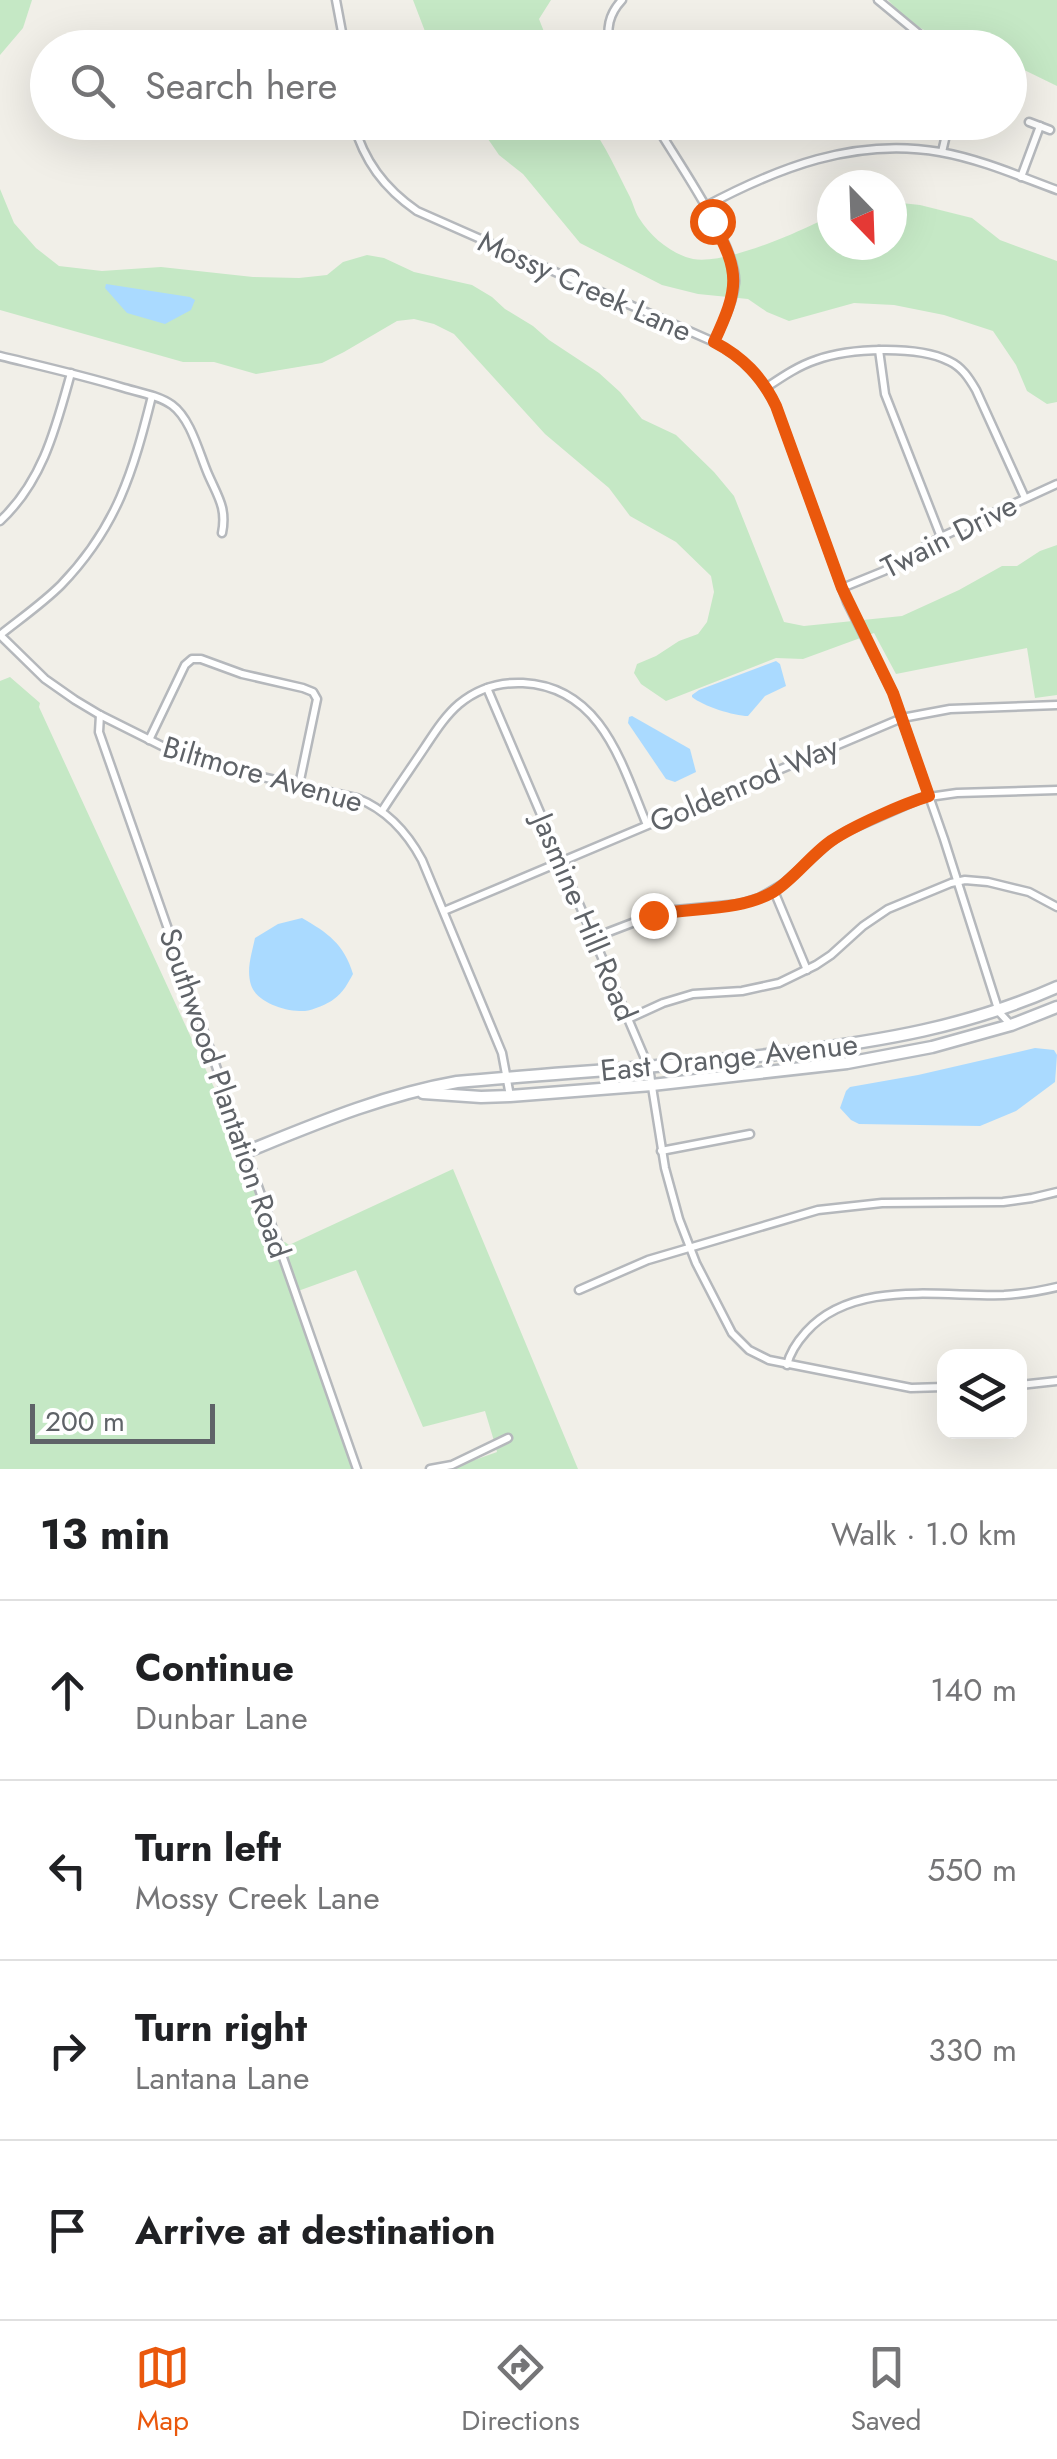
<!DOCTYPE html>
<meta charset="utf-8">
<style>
body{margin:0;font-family:Jost,sans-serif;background:#f6f6f6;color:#202124}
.controls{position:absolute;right:30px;bottom:30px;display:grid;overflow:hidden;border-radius:20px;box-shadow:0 10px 40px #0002}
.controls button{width:90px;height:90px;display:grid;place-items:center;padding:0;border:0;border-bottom:2px solid #e0e0e0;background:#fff;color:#202124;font:50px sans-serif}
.compass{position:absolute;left:817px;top:170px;width:90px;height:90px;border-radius:50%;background:#fff;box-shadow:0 10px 40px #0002;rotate:157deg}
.scale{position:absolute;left:30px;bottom:25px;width:185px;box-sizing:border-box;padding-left:10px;border:5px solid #5f6368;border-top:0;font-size:28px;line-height:35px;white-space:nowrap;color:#5f6368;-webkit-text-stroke:8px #fff;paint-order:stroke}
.stop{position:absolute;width:30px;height:30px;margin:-22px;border:8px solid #ea580c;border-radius:50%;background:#fff}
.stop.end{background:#ea580c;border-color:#fff;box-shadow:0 2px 10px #0008}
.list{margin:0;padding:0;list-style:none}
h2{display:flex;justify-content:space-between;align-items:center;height:130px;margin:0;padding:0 40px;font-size:42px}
h2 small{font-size:32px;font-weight:400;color:#757577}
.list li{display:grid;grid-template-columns:65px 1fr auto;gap:30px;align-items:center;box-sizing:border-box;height:180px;padding:0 40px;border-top:2px solid #e0e0e0}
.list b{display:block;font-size:38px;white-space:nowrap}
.list p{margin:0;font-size:32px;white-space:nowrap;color:#757577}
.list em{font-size:32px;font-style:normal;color:#757577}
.icon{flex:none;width:55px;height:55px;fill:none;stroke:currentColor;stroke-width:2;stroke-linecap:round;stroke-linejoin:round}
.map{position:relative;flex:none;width:1057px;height:1469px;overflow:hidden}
.search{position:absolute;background:#fff;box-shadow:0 10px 40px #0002;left:30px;right:30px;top:30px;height:110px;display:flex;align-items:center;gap:25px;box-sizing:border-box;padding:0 35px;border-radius:55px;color:#757577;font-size:38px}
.sheet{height:850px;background:#fff}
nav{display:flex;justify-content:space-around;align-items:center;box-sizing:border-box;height:140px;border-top:2px solid #e0e0e0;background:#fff;font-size:28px;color:#757577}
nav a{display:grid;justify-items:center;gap:5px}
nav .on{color:#ea580c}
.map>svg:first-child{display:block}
.green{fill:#c5e8c5}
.water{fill:#aadaff}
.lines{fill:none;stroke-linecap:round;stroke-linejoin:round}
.street-casing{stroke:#b5b8bc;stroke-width:11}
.secondary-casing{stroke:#b6babf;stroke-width:15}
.street{stroke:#fff;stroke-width:6}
.secondary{stroke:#fff;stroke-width:10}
.route{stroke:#ea580c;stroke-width:12}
.labels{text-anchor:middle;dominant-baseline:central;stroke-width:8;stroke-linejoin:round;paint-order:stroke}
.street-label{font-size:30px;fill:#5f6368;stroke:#fff}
</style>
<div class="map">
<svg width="1057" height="1469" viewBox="0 0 1057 1469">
<rect width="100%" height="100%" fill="#f1efe8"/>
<g class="green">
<polygon points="0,0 32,0 23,28 0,55"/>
<polygon points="413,0 551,0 539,19 550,47 431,47"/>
<path d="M888,0H1057V86L1010,63V48C960,48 922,39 888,0Z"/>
<path d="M477,123H588C606,145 617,172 630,197C633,203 635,212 639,218C651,237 671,254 693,259C726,265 802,231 832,215V245H892V202L920,205L972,218L1000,240L1057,261V402L1047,404L1027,391L1016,365L993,331L944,315L894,305L854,303L789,321L767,312L748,299L698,294L662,285L580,243L523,174L499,155Z"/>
<polygon points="0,189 14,223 36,248 59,266 102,271 161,267 253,277 299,278 327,275 343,262 367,255 384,258 414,272 472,285 492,297 505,309 533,326 549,340 599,373 620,392 642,419 676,435 714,472 734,496 784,622 804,626 902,616 959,590 1002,566 1017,566 1040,551 1057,545 1057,695 1035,698 1027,648 896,674 874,633 803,659 776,658 666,701 641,684 634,673 637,664 656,656 679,641 698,634 707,622 714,592 711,576 676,542 630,516 609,488 545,434 454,334 434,324 414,319 397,321 344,352 322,363 256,374 214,362 183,362 0,310"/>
<polygon points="10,677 40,703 39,707 240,1144 354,1469 0,1469 0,681"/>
<polygon points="453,1169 578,1469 449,1469 497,1452 496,1448 512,1440 510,1434 494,1441 485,1411 423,1427 356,1270 298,1291 281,1244 285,1242 289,1245"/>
</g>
<g class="water">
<polygon points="106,284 190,297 195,300 191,310 165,324 127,313 105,288"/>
<path d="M776,661L780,664L786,686L765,696L748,716C734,716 703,706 692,697V695L699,690Z"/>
<polygon points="632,716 690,749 696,772 675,782 666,779 628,723 629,717"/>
<path d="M302,918C328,933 344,944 353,974C348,983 343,993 334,999C328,1004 313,1010 305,1011C287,1012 257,1003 251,985C246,969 252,953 255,938L278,924Z"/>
<polygon points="1035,1048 1054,1050 1057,1055 1055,1082 1016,1111 980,1126 859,1124 851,1120 840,1108 846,1091 850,1087 918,1075"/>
</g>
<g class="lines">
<g class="street-casing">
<g id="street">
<polyline points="336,0 345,48"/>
<polyline points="878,0 936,48"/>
<path d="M609,48C607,28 608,15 622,0"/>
<path d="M353,122C364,161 384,188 417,211L714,342C742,357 762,377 776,406L847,602L893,693L944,839L999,1012L1011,1025"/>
<path d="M654,122C674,157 738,246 735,283C733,303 722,324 714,342"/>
<polyline points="1029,122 1050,130"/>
<polyline points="942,152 949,122"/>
<polyline points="1021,177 1040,126"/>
<path d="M704,207C777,168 855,137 940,152C980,159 1019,176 1057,190"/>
<polyline points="879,350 885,394 941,537"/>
<path d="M0,356C41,366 81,375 121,387C137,392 158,395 172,405C191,419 199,453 208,474C218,497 227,508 222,533"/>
<path d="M767,387C782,377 798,366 816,360C849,348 917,345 949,361C962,367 969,378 976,390L1025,498"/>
<path d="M0,521C43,481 56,427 71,373"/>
<polyline points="842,588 884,571 941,537 1057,484"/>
<path d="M0,635L45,679L75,700L100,715L172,751L235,771L357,798C387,810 407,832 422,860L502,1053L510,1096"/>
<path d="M0,635C20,619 43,603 61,585C117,527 133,472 152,396"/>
<polyline points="487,688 649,1068 665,1168 679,1219 696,1263 732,1333 749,1350 769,1360 911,1388 944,1387"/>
<polyline points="100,715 99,732 357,1469"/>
<polyline points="149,740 185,665 192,659 201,659 242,674 303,688 313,692 317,699 299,785"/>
<path d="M382,811C396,789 411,768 425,747C435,732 445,716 459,704C477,689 500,682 523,683C602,687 622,765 647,825"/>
<polyline points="774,891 807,970"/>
<polyline points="444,911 902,718 950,709 1057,705"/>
<polyline points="593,938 653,915 675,910 740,904 759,898 783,884 830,842 847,831 922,798 957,793 1057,790"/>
<polyline points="628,1019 663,1003 693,994 742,991 779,983 816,965 831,955 863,926 888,909 951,883 965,880 988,882 1029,892 1057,907"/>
<polyline points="661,1151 750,1134"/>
<polyline points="579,1290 648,1260 818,1210 882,1203 1003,1202 1032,1198 1057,1192"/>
<path d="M787,1365C790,1352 797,1342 806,1332C853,1279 940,1297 1004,1295C1022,1294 1040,1291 1057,1287"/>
<polyline points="1020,1385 1057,1381"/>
<polyline points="430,1469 452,1465 508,1438"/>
</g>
</g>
<g class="secondary-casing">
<g id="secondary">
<polyline points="423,1093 481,1097 510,1096 652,1085 847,1063 932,1047 1011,1025 1057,1007"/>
<path d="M246,1152C315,1124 383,1095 457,1082C566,1072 675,1067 784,1053C881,1041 967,1027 1057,987"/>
</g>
</g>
<use href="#street" class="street"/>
<use href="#secondary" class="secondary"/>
</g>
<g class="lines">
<path class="route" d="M653,915C692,907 738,912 773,892C792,881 811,855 831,841C853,826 903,804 929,796L893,693L842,588L776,406C762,377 743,357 714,342C739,288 741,273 712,221"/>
</g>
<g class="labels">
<g class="street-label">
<text transform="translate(585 286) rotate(24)">Mossy Creek Lane</text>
<text transform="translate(949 536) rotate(-27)">Twain Drive</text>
<text transform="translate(263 774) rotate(16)">Biltmore Avenue</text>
<text transform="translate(744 784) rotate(-23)">Goldenrod Way</text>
<text transform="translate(585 917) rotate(67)">Jasmine Hill Road</text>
<text transform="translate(729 1057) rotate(-6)">East Orange Avenue</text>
<text transform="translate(225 1093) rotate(71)">Southwood Plantation Road</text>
</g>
</g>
</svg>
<div class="controls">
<button><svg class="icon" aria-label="layers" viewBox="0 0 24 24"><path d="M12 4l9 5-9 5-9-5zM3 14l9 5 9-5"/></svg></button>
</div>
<svg class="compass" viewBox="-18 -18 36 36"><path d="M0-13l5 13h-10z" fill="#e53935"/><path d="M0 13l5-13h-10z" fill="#757577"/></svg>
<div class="scale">200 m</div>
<div class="stop" style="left:712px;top:221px"></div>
<div class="stop end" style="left:653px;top:915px"></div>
<div class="search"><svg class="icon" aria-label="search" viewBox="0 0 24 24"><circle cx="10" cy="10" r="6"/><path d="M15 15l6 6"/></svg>Search here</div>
</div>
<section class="sheet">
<h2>13 min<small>Walk · 1.0 km</small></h2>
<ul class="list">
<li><svg class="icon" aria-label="ahead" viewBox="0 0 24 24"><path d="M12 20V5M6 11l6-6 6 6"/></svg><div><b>Continue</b><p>Dunbar Lane</p></div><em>140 m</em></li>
<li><svg class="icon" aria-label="left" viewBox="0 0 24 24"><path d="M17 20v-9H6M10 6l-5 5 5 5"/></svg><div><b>Turn left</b><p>Mossy Creek Lane</p></div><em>550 m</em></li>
<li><svg class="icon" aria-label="right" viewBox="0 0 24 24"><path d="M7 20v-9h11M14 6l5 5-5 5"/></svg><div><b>Turn right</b><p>Lantana Lane</p></div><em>330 m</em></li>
<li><svg class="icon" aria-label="arrive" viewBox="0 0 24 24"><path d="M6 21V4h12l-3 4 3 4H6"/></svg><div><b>Arrive at destination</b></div></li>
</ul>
</section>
<nav>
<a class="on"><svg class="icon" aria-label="map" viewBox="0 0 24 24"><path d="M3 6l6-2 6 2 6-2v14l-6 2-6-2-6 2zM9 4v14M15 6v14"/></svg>Map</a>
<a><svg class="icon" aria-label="directions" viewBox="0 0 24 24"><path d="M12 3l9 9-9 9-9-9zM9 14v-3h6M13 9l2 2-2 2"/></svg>Directions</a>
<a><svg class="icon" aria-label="saved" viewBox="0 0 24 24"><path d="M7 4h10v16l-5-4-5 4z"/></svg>Saved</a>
</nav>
